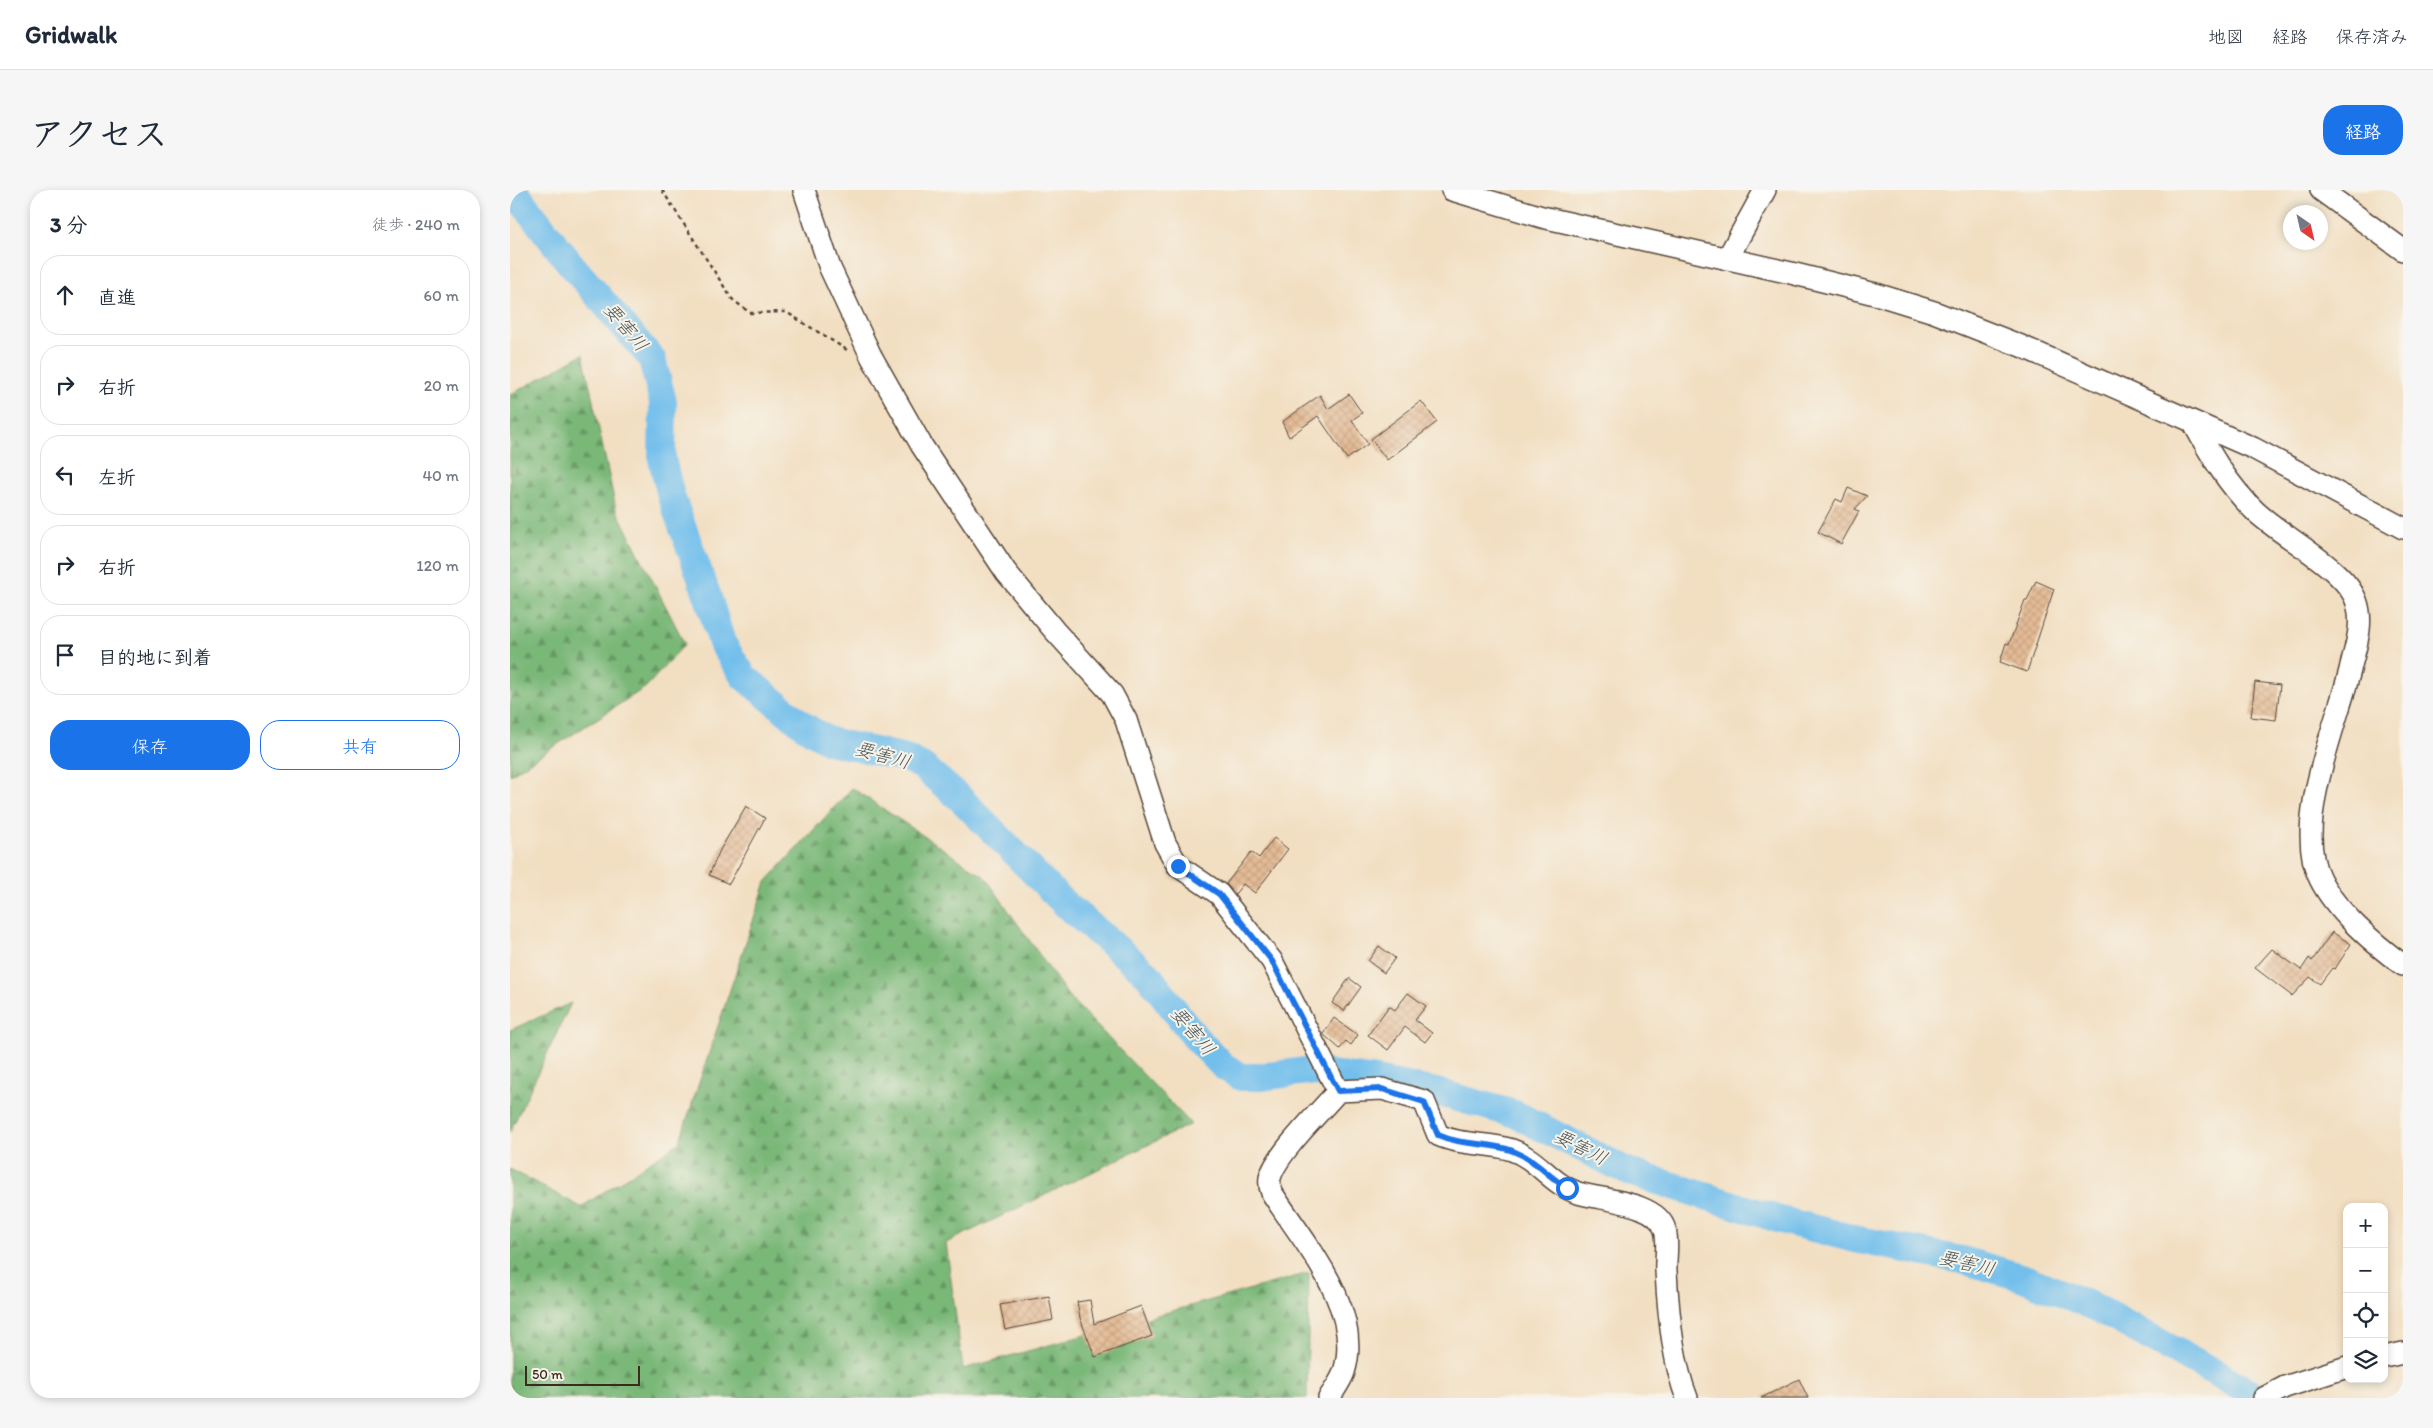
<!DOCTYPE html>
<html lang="ja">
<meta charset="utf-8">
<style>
body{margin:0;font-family:Itim,"Klee One",sans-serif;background:#f6f6f7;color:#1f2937}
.controls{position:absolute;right:15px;bottom:15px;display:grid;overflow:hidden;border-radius:10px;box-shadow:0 2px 8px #0003}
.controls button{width:45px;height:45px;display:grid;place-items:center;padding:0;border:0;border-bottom:1px solid #e0e1e3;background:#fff;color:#1f2937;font:25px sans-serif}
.compass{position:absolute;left:1773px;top:15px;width:45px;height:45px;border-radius:50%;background:#fff;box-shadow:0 2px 8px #0003;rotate:146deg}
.scale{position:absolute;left:15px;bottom:12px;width:115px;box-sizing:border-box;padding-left:5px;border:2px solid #3b2a1e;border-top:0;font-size:14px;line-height:18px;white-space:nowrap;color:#3b2a1e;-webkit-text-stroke:4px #f7f3e8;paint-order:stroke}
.stop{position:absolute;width:15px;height:15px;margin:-11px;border:4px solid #1a73e8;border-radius:50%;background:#fff}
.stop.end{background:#1a73e8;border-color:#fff;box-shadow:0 1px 5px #0008}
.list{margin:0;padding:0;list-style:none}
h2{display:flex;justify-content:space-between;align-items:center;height:65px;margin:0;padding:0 20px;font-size:21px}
h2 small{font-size:16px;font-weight:400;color:#747a83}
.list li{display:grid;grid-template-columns:32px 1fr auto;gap:15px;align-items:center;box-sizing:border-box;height:80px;margin:0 10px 10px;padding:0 10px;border:1px solid #e0e1e3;border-radius:20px}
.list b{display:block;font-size:19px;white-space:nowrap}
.list em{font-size:16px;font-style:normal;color:#747a83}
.actions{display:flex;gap:10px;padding:15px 20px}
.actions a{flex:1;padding:11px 0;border:1px solid #1a73e8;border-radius:20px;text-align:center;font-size:18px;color:#1a73e8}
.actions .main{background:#1a73e8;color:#fff}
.icon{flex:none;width:28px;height:28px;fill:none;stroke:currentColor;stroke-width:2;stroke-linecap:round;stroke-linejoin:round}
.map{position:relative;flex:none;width:1893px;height:1208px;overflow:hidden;border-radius:20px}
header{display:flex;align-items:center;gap:30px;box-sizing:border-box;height:70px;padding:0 25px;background:#fff;border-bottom:1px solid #e0e1e3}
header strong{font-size:24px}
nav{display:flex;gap:28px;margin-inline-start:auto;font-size:18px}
.intro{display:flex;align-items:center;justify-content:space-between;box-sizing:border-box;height:120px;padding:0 30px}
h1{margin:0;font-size:35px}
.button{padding:12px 22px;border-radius:20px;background:#1a73e8;color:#fff;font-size:18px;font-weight:700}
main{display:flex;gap:30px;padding:0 30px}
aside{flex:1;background:#fff;border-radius:20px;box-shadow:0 2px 8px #0003}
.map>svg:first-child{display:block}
.forest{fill:url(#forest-firs);stroke:#5a714b}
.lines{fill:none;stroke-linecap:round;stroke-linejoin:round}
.river{stroke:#73bfec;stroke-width:28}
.building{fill:url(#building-cross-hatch)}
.minor-casing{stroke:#564537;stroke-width:24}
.path{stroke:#564537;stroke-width:2.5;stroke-dasharray:4 4;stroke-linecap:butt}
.minor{stroke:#fff;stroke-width:21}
.route{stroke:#1a73e8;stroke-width:6}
.labels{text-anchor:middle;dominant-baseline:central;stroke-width:4;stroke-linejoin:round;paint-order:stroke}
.water-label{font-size:19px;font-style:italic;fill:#4c575c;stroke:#f7f3e8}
</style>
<header>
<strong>Gridwalk</strong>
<nav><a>地図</a><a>経路</a><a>保存済み</a></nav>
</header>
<div class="intro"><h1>アクセス</h1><a class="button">経路</a></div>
<main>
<aside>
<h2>3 分<small>徒歩 · 240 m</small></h2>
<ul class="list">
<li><svg class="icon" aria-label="ahead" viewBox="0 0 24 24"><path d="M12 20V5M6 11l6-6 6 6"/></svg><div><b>直進</b></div><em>60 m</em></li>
<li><svg class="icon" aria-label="right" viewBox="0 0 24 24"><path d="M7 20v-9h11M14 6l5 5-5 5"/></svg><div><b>右折</b></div><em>20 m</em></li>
<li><svg class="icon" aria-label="left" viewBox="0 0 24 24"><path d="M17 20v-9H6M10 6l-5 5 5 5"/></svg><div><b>左折</b></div><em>40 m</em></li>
<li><svg class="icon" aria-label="right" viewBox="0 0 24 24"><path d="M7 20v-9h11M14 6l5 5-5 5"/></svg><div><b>右折</b></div><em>120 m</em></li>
<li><svg class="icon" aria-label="arrive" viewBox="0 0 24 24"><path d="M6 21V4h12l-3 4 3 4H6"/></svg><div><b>目的地に到着</b></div></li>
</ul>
<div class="actions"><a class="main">保存</a><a>共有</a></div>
</aside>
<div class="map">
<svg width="1893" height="1208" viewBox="0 0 1893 1208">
<defs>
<pattern id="forest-firs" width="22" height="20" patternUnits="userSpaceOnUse" patternTransform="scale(1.25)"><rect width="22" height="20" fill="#7ab878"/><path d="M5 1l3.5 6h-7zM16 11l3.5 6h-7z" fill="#659662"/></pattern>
<pattern id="building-cross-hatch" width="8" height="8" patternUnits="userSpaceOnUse" patternTransform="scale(1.25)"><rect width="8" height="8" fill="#e4bb96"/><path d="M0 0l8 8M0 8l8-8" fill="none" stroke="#c4a181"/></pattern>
</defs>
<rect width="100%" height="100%" fill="#f7f3e8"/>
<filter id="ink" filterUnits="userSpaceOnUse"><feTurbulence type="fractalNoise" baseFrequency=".02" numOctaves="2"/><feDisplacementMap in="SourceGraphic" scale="10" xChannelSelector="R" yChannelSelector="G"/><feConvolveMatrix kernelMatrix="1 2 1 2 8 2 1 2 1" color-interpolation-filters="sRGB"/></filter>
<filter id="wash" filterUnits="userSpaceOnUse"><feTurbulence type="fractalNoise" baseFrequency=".0096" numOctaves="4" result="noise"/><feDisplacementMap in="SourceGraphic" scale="20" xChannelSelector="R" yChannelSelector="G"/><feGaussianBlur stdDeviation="1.12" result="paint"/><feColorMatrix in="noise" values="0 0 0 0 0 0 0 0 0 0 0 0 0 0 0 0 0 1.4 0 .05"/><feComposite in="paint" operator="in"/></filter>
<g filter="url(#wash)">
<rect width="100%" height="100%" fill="#f2dfc2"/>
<g class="forest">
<polygon points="73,164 106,319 175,454 136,497 0,585 0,205"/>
<polygon points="342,598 475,687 559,807 681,934 436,1053 453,1179 799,1083 797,1208 0,1208 0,979 71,1017 169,953 256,692"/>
<polygon points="61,813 0,942 0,840"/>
</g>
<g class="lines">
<polyline class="river" points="3,0 59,72 142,169 153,212 152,269 161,306 198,407 212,453 234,487 294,536 319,551 396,568 412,576 452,610 555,714 638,785 685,847 713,876 731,887 751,887 796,881 867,890 926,902 1005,924 1119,982 1271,1030 1349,1050 1452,1070 1514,1088 1585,1117 1740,1202"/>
</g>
<g id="blocks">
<g class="building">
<polygon points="839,204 852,223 842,230 858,254 837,269 808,226 779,247 772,232 810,205 818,219"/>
<polygon points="911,211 927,232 877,270 861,249"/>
<polygon points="1338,298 1357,306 1345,319 1349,321 1331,354 1308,342 1326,309 1332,312"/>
<polygon points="1526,391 1544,399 1517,482 1490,472 1496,453 1499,454 1515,410 1517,410"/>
<polygon points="1745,492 1770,495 1766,530 1741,527"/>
<polygon points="236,616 255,628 219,694 199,685 210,660"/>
<polygon points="764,648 778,659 745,703 733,694 725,704 716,694 741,662 749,668"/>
<polygon points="1822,742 1841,754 1825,779 1822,778 1810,794 1800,787 1782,806 1745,778 1762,759 1791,780 1799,768 1802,771"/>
<polygon points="869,756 885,768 874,783 858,771"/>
<polygon points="839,788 851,797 834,821 822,813"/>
<polygon points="898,803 916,816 905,830 922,843 915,852 895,837 878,860 858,845 879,816 885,820"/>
<polygon points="824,828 848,845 841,855 836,851 830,859 813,844"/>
<polygon points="539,1106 543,1130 495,1140 490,1115"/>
<polygon points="580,1110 584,1134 631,1116 642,1146 585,1167 570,1128 567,1112"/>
<polygon points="1289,1189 1298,1208 1251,1208"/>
</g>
</g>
</g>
<g filter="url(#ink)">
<use href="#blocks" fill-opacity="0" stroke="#564537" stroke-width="1"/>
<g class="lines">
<g class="minor-casing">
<g id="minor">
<polyline points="294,0 320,78 361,166 412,256 496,382 544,440 602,504 616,530 655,653 668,676 709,704 762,771 828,901"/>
<polyline points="942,0 1032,27 1281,83 1369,105 1424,122 1511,156 1743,258 1893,338"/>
<polyline points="1811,0 1893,60"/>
<polyline points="1217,69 1255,0"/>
<path d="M1683,232C1700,264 1718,295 1745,321C1772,347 1837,379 1847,413C1854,435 1845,458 1840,480C1827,534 1782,635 1810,689C1826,721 1864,754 1893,775"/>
<polyline points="1874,1167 1893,1163"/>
<path d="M819,1208C824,1200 831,1191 834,1182C854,1119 793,1052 762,1003C760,998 759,994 760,988C766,964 811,921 828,901L872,899L914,911L928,945C952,956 978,952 1002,960C1028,969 1042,995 1068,1003C1092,1010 1148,1012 1155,1040C1159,1053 1155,1068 1156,1081C1158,1120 1163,1173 1177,1208"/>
<polyline points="1754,1208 1775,1197 1837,1177"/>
</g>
</g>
<polyline class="path" points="152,0 222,109 240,123 276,122 337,160"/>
<use href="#minor" class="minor"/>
</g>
</g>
<g class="lines" filter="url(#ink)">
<path class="route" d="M668,676L709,704L762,771L828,901L872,899L914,912L928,945C952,956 979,952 1003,961C1024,969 1038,986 1057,998"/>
</g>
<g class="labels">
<g class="water-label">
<text transform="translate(116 137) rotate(50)">要害川</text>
<text transform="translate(373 565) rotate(16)">要害川</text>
<text transform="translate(683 841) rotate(50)">要害川</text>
<text transform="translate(1071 957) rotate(27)">要害川</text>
<text transform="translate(1457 1073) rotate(14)">要害川</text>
</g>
</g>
</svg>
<div class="controls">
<button>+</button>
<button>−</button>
<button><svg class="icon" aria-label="locate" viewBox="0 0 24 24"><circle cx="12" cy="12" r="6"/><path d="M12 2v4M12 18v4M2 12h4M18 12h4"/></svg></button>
<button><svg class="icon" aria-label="layers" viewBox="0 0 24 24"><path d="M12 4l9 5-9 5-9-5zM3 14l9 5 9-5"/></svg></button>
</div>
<svg class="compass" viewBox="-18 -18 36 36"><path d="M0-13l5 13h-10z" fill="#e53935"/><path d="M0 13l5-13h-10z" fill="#747a83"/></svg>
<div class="scale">50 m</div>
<div class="stop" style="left:1057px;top:998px"></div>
<div class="stop end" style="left:668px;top:676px"></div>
</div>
</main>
